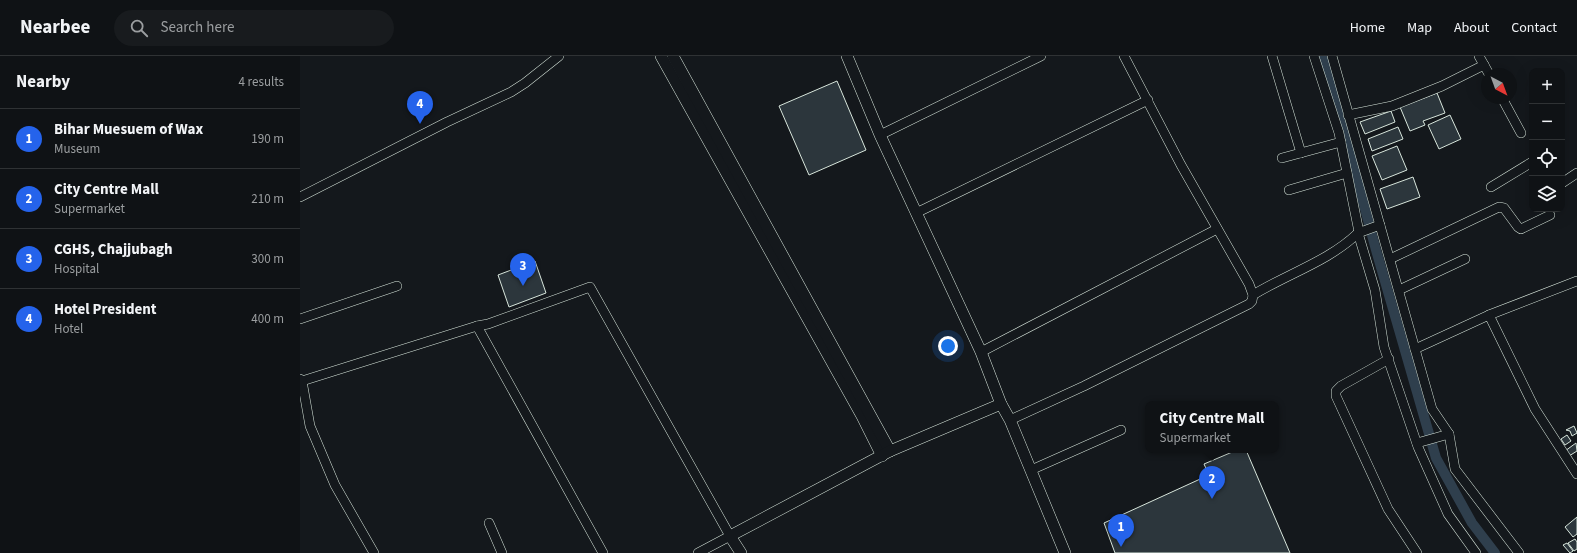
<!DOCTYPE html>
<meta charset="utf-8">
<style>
body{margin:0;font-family:"Source Sans 3",sans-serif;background:#181b1e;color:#f1f3f6}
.controls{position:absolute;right:12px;top:12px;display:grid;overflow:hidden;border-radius:8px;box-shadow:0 4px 16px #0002}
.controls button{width:36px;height:36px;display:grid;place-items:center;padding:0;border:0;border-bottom:1px solid #2f3234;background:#0f1215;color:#f1f3f6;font:20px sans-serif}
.compass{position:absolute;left:1181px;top:12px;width:36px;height:36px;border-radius:50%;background:#0f1215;box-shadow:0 4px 16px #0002;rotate:139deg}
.you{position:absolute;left:648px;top:290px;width:14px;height:14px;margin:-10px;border:3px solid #fff;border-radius:50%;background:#1a73e8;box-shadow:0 0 0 6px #1a73e833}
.badge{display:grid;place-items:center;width:26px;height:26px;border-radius:50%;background:#2563eb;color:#fff;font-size:13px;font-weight:700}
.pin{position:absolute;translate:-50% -33px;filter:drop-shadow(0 1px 2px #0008)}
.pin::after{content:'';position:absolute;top:21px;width:14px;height:12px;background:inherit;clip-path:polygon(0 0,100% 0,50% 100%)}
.popup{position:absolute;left:845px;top:345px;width:134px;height:52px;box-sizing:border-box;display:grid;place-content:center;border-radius:8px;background:#0f1215;filter:drop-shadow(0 1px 3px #0005);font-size:13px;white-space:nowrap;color:#9b9ea0}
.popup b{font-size:15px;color:#f1f3f6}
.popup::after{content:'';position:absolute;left:50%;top:100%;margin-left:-8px;border:8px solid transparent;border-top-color:#0f1215}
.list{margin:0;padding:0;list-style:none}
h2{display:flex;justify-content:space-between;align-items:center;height:52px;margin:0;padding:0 16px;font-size:17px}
h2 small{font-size:13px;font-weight:400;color:#9b9ea0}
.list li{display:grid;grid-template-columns:26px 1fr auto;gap:12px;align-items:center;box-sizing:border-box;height:60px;padding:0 16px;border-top:1px solid #2f3234}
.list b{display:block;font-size:15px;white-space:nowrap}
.list p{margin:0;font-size:13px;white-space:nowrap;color:#9b9ea0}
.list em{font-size:13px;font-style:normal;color:#9b9ea0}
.icon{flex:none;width:22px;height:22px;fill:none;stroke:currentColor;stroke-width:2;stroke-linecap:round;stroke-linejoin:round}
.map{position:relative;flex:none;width:1277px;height:497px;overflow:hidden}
header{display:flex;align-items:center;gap:24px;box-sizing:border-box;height:56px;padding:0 20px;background:#0f1215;border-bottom:1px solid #2f3234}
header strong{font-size:19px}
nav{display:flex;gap:22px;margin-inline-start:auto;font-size:14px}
.search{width:280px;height:36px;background:#181b1e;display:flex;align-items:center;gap:10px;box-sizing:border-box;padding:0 14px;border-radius:22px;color:#9b9ea0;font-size:15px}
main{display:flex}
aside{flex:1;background:#0f1215}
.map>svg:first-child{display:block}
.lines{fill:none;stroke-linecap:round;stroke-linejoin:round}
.canal{stroke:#2f3f4d;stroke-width:10}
.building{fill:#2c363c;stroke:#d8e6dc}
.minor-casing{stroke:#d8e6dc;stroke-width:10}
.tertiary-casing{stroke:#d8e6dc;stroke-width:12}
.minor{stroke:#14181c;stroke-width:9}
.tertiary{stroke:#14181c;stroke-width:11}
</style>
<header>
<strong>Nearbee</strong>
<div class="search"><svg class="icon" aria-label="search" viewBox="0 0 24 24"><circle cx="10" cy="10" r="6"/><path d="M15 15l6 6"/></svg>Search here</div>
<nav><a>Home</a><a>Map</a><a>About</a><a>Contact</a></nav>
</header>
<main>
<aside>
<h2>Nearby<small>4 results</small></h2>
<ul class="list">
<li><span class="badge">1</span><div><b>Bihar Muesuem of Wax</b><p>Museum</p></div><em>190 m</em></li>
<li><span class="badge">2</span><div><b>City Centre Mall</b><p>Supermarket</p></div><em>210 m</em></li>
<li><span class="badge">3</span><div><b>CGHS, Chajjubagh</b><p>Hospital</p></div><em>300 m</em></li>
<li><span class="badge">4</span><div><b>Hotel President</b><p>Hotel</p></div><em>400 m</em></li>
</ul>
</aside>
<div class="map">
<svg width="1277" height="497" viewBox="0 0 1277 497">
<rect width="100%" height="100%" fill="#14181c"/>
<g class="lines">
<polyline class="canal" points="1024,0 1076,194 1136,402 1172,467 1195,497"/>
</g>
<g class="building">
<polygon points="537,25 566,94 509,119 479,50"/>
<polygon points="1137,37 1145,57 1123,65 1125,69 1110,75 1100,51"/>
<polygon points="1091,55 1095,66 1065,78 1060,66"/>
<polygon points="1150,59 1161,83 1139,93 1128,69"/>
<polygon points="1098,71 1103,83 1072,95 1068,83"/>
<polygon points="1097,90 1107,114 1082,124 1072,100"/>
<polygon points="1113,121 1120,141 1087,153 1080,133"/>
<polygon points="235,205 246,237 209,251 198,219"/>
<polygon points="1274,370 1277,377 1272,380 1270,375 1266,374"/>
<polygon points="1267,379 1271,385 1265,389 1261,383"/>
<polygon points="1276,387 1277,395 1269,400 1265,395"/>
<polygon points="937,394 946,394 990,497 815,497 804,467 909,419 904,408"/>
<polygon points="1277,461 1277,478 1273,481 1265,471"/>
<polygon points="1275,483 1277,486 1277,493 1274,495 1268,487"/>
<polygon points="1267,487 1273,495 1270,497 1263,489"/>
</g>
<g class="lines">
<g class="minor-casing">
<g id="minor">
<polyline points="972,0 1001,97"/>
<polyline points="1014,0 1039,77 1059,176"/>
<polyline points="1032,0 1132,353 1149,378 1155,413 1219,497"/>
<polyline points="1179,0 1184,9"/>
<polyline points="1202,42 1221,77"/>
<polyline points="1048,59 1092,50 1142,30 1184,9 1189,18"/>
<polyline points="580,79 741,0"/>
<polyline points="982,102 1041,86"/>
<polyline points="1262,127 1277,117"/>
<polyline points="1191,131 1232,106"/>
<polyline points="989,134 1047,117"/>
<polyline points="0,141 147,66 211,36 225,27 259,0"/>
<polyline points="616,157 848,44"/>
<polyline points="1058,177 1080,169"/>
<polyline points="1090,203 1199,151 1204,152 1218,171 1221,173 1250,159"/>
<polyline points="1099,234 1165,203"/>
<path d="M953,239C987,218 1029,205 1058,177L1075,234L1084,291L1118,391L1148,458L1176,497"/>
<polyline points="1189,259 1277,225"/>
<polyline points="0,263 97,230"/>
<polyline points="177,270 303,497"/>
<polyline points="1115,293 1189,259 1235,353 1277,418"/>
<polyline points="681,296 917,173"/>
<polyline points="1089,303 1041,330 1036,335 1036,340 1088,453 1117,497"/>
<polyline points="0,323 2,325 177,270 188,268 290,231 430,480 398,497"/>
<polyline points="2,325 10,370 35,429 74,497"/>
<polyline points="710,364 784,330 949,248 952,245 953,239 949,228 881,109 824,0"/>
<polyline points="1117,387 1149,378"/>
<polyline points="731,414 821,374"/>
<polyline points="189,467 202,497"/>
</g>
</g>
<g class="tertiary-casing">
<g id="tertiary">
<polyline points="361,0 562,360 582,400"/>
<polyline points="373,0 590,395"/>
<polyline points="547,0 580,79 681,296 701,348 710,364 765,497"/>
<polyline points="441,497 430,480 590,395 701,348"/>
</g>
</g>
<use href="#minor" class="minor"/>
<use href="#tertiary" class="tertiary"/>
</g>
</svg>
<div class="controls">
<button>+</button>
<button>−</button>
<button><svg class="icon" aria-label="locate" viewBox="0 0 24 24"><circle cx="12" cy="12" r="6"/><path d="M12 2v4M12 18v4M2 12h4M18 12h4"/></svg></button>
<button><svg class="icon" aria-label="layers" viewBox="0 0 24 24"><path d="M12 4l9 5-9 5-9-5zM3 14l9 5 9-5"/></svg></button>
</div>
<svg class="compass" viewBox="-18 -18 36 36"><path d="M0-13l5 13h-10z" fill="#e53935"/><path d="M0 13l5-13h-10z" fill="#9b9ea0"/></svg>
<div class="you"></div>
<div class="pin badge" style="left:821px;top:491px">1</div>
<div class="pin badge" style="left:912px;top:443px">2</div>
<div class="popup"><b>City Centre Mall</b>Supermarket</div>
<div class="pin badge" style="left:223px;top:230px">3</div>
<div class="pin badge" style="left:120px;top:68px">4</div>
</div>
</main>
